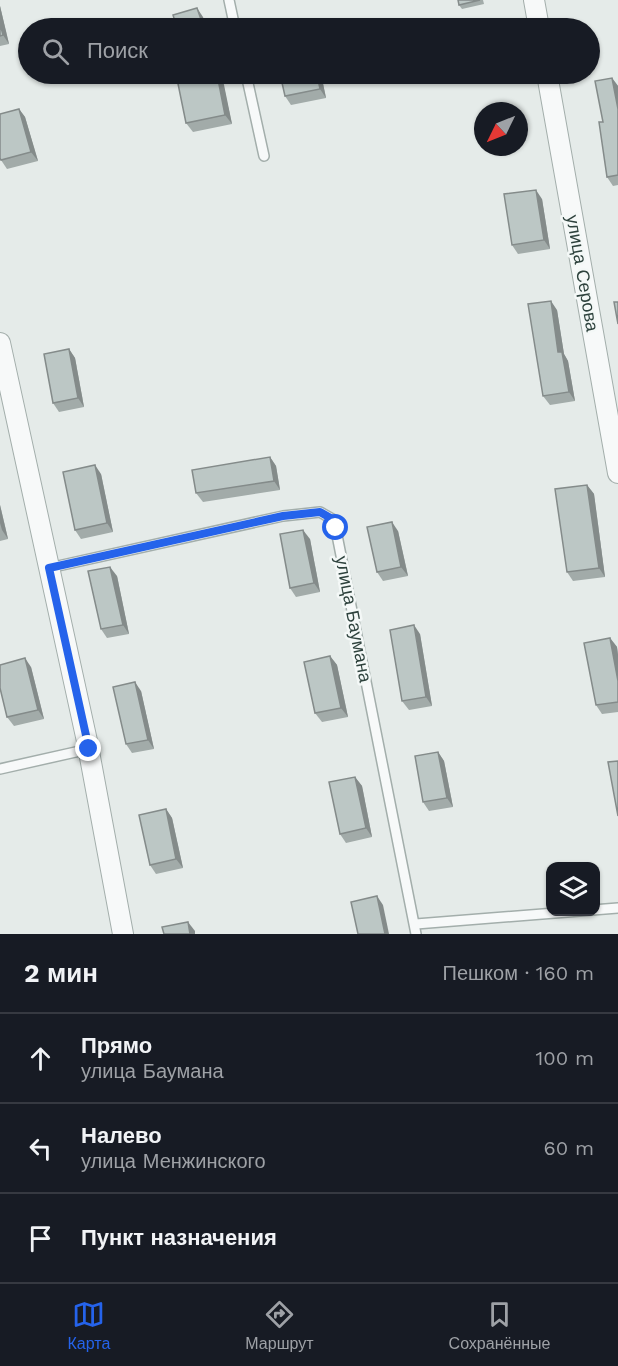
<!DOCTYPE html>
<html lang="ru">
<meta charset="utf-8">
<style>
body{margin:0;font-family:"Work Sans",sans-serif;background:#242831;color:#f1f3f6}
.controls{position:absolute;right:18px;bottom:18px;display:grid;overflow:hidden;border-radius:12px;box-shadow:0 2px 4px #0004}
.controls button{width:54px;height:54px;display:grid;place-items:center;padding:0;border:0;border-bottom:2px solid #363941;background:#171b24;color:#f1f3f6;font:30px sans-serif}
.compass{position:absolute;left:474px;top:102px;width:54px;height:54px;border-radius:50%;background:#171b24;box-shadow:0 2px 4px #0004;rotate:227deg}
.stop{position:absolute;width:18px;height:18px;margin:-14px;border:4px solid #2563eb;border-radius:50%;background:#fff}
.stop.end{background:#2563eb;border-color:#fff;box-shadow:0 2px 6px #0008}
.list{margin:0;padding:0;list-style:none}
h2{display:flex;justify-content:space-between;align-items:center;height:78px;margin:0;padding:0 24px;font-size:26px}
h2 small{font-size:20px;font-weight:400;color:#9ea1a6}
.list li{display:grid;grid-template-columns:39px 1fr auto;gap:18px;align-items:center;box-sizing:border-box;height:90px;padding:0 24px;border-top:2px solid #363941}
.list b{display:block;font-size:22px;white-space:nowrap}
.list p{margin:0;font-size:20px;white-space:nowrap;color:#9ea1a6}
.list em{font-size:20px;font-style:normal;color:#9ea1a6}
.icon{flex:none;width:33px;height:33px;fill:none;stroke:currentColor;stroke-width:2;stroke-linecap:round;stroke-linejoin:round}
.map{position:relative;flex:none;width:618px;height:934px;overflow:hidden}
.search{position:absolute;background:#171b24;box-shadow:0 2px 4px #0004;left:18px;right:18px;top:18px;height:66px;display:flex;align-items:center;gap:15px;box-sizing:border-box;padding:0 21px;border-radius:33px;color:#9ea1a6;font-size:22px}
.sheet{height:348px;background:#171b24}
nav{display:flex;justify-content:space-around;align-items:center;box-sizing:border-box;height:84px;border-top:2px solid #363941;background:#171b24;font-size:16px;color:#9ea1a6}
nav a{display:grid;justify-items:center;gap:3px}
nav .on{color:#2563eb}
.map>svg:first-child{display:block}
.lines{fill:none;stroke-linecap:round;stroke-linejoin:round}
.lane-casing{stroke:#a3aeab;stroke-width:12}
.street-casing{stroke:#a3aeab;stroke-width:22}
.lane{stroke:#f7f9f9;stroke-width:9}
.street{stroke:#f7f9f9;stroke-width:20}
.wall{fill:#a2aba9}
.shaded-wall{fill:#848b8a}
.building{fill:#bcc7c5;stroke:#848b8a;stroke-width:1.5}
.route{stroke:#2563eb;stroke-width:8}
.labels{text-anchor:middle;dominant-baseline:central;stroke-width:5;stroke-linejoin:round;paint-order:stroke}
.street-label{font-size:18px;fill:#2e423d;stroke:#f4f8f7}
</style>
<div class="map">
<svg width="618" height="934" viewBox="0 0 618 934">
<rect width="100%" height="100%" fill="#e5ebe9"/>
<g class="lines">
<g class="lane-casing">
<g id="lane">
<polyline points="229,0 235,28"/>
<polyline points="246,74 264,156"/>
<polyline points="49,568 283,516 320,512 334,520 416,934"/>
<polyline points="0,769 89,749"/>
<polyline points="416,924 618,908"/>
</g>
</g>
<g class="street-casing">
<g id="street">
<polyline points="534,0 539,28"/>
<polyline points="547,74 618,473"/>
<polyline points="0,343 87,741 123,934"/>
</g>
</g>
<use href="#lane" class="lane"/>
<use href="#street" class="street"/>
</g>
<g class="wall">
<polygon points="458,0 483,0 484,4 462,9 459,5"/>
<polygon points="0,6 9,44 0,46"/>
<polygon points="179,74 221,74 232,124 193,132 186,123"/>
<polygon points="280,74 321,74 326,98 291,105 285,96"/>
<polygon points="612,78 618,86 618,185 613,186 607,177 603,122"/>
<polygon points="19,109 25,117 38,161 7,169 1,160"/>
<polygon points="542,199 550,249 518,254 512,245"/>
<polygon points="557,310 564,354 568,361 575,401 550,405 543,396"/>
<polygon points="69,349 75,358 84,407 59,412 53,403"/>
<polygon points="270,457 276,466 280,490 203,502 196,493"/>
<polygon points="101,474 113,532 81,539 75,530"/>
<polygon points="587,485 594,494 605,577 573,581 567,572"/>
<polygon points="0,505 8,539 0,541"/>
<polygon points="398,531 408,576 383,581 377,572"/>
<polygon points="310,539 320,592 296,597 290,588"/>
<polygon points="117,576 129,634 107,638 101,629"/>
<polygon points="420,634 432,706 409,710 402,701"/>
<polygon points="610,638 617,647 618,655 618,712 602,714 596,705"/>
<polygon points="330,656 337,665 348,717 322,722 315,713"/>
<polygon points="31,667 44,719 14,726 7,717"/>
<polygon points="141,691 154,749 132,753 126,744"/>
<polygon points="438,752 444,761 453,807 429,811 423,802"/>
<polygon points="355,777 362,786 372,837 346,843 340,834"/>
<polygon points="166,809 172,818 183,868 156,874 150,865"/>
</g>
<g class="shaded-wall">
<polygon points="0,6 9,44 3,35 0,24"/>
<polygon points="197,8 203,17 207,28 204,28"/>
<polygon points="217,74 221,74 222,75 232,124 225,115"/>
<polygon points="317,74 321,74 326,98 320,89"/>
<polygon points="612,78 618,86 618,109"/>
<polygon points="19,109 25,117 38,161 31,152"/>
<polygon points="536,190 542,199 550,249 544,240"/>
<polygon points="551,301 557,310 564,354 568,361 575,401 569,392 558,352"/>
<polygon points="69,349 75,358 84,407 78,398"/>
<polygon points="270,457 276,466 280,490 274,481"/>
<polygon points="95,465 101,474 113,532 107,523"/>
<polygon points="587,485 594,494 605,577 599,568"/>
<polygon points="0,505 8,539 2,530 0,523"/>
<polygon points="392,522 398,531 408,576 401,567"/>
<polygon points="303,530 310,539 320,592 314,583"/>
<polygon points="110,567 117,576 129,634 123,625"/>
<polygon points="414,625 420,634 432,706 426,697"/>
<polygon points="610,638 617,647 618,655 618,681"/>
<polygon points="330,656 337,665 348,717 341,708"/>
<polygon points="25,658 31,667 44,719 38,710"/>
<polygon points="135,682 141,691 154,749 148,740"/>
<polygon points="438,752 444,761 453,807 447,798"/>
<polygon points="355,777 362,786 372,837 366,828"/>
<polygon points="166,809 172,818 183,868 176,859"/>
<polygon points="377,896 383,905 389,934 385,934"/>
<polygon points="188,922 195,931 195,934 190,934"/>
</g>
<g class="building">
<polygon points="458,0 480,0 459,5"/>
<polygon points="197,8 204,28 177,28 173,15"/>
<polygon points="0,24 3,35 0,36"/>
<polygon points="176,74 217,74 225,115 186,123"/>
<polygon points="280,74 317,74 320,89 285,96"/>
<polygon points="612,78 618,109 618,175 607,177 599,122 603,122 595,81"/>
<polygon points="19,109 31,152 1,160 0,158 0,114"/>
<polygon points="536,190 544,240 512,245 504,194"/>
<polygon points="551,301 558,352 562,352 569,392 543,396 528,304"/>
<polygon points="614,302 618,302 618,324"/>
<polygon points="69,349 78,398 53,403 44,354"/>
<polygon points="270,457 274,481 196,493 192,470"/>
<polygon points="95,465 107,523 75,530 63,472"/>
<polygon points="587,485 599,568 567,572 555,489"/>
<polygon points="392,522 401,567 377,572 367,527"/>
<polygon points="303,530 314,583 290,588 280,534"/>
<polygon points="110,567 123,625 101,629 88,571"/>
<polygon points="414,625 426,697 402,701 390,630"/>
<polygon points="610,638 618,681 618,702 596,705 584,643"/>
<polygon points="330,656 341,708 315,713 304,662"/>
<polygon points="25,658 38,710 7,717 0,688 0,665"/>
<polygon points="135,682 148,740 126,744 113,687"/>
<polygon points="438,752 447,798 423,802 415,756"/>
<polygon points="618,761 618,816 608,762"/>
<polygon points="355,777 366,828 340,834 329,782"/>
<polygon points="166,809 176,859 150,865 139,815"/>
<polygon points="377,896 385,934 358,934 351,902"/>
<polygon points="188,922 190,934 164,934 162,927"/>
</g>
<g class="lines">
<polyline class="route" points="89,749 49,568 283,516 320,512 334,520 336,528"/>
</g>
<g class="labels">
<g class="street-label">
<text transform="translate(583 273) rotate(80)">улица Серова</text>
<text transform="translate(354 619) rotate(79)">улица Баумана</text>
</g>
</g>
</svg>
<div class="controls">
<button><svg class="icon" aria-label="layers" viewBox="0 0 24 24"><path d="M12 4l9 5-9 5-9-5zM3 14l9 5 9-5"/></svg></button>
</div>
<svg class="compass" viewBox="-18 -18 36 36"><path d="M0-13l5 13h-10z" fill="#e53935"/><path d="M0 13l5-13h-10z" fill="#9ea1a6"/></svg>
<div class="stop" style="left:336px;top:528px"></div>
<div class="stop end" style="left:89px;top:749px"></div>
<div class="search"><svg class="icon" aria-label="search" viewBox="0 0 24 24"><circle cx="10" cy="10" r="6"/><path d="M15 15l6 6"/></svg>Поиск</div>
</div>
<section class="sheet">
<h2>2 мин<small>Пешком · 160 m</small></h2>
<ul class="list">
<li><svg class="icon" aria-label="ahead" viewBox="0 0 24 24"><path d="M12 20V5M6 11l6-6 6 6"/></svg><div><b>Прямо</b><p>улица Баумана</p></div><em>100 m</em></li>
<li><svg class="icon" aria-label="left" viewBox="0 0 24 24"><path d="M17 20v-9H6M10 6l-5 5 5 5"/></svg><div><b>Налево</b><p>улица Менжинского</p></div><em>60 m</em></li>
<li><svg class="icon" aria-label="arrive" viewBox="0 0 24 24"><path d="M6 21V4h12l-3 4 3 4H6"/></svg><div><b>Пункт назначения</b></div></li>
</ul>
</section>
<nav>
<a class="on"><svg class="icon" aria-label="map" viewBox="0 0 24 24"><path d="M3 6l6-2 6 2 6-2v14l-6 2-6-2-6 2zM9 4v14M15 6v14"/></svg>Карта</a>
<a><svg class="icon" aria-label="directions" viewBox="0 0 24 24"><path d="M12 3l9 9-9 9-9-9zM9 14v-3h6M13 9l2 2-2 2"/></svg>Маршрут</a>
<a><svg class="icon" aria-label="saved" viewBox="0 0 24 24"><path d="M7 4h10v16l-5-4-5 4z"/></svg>Сохранённые</a>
</nav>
